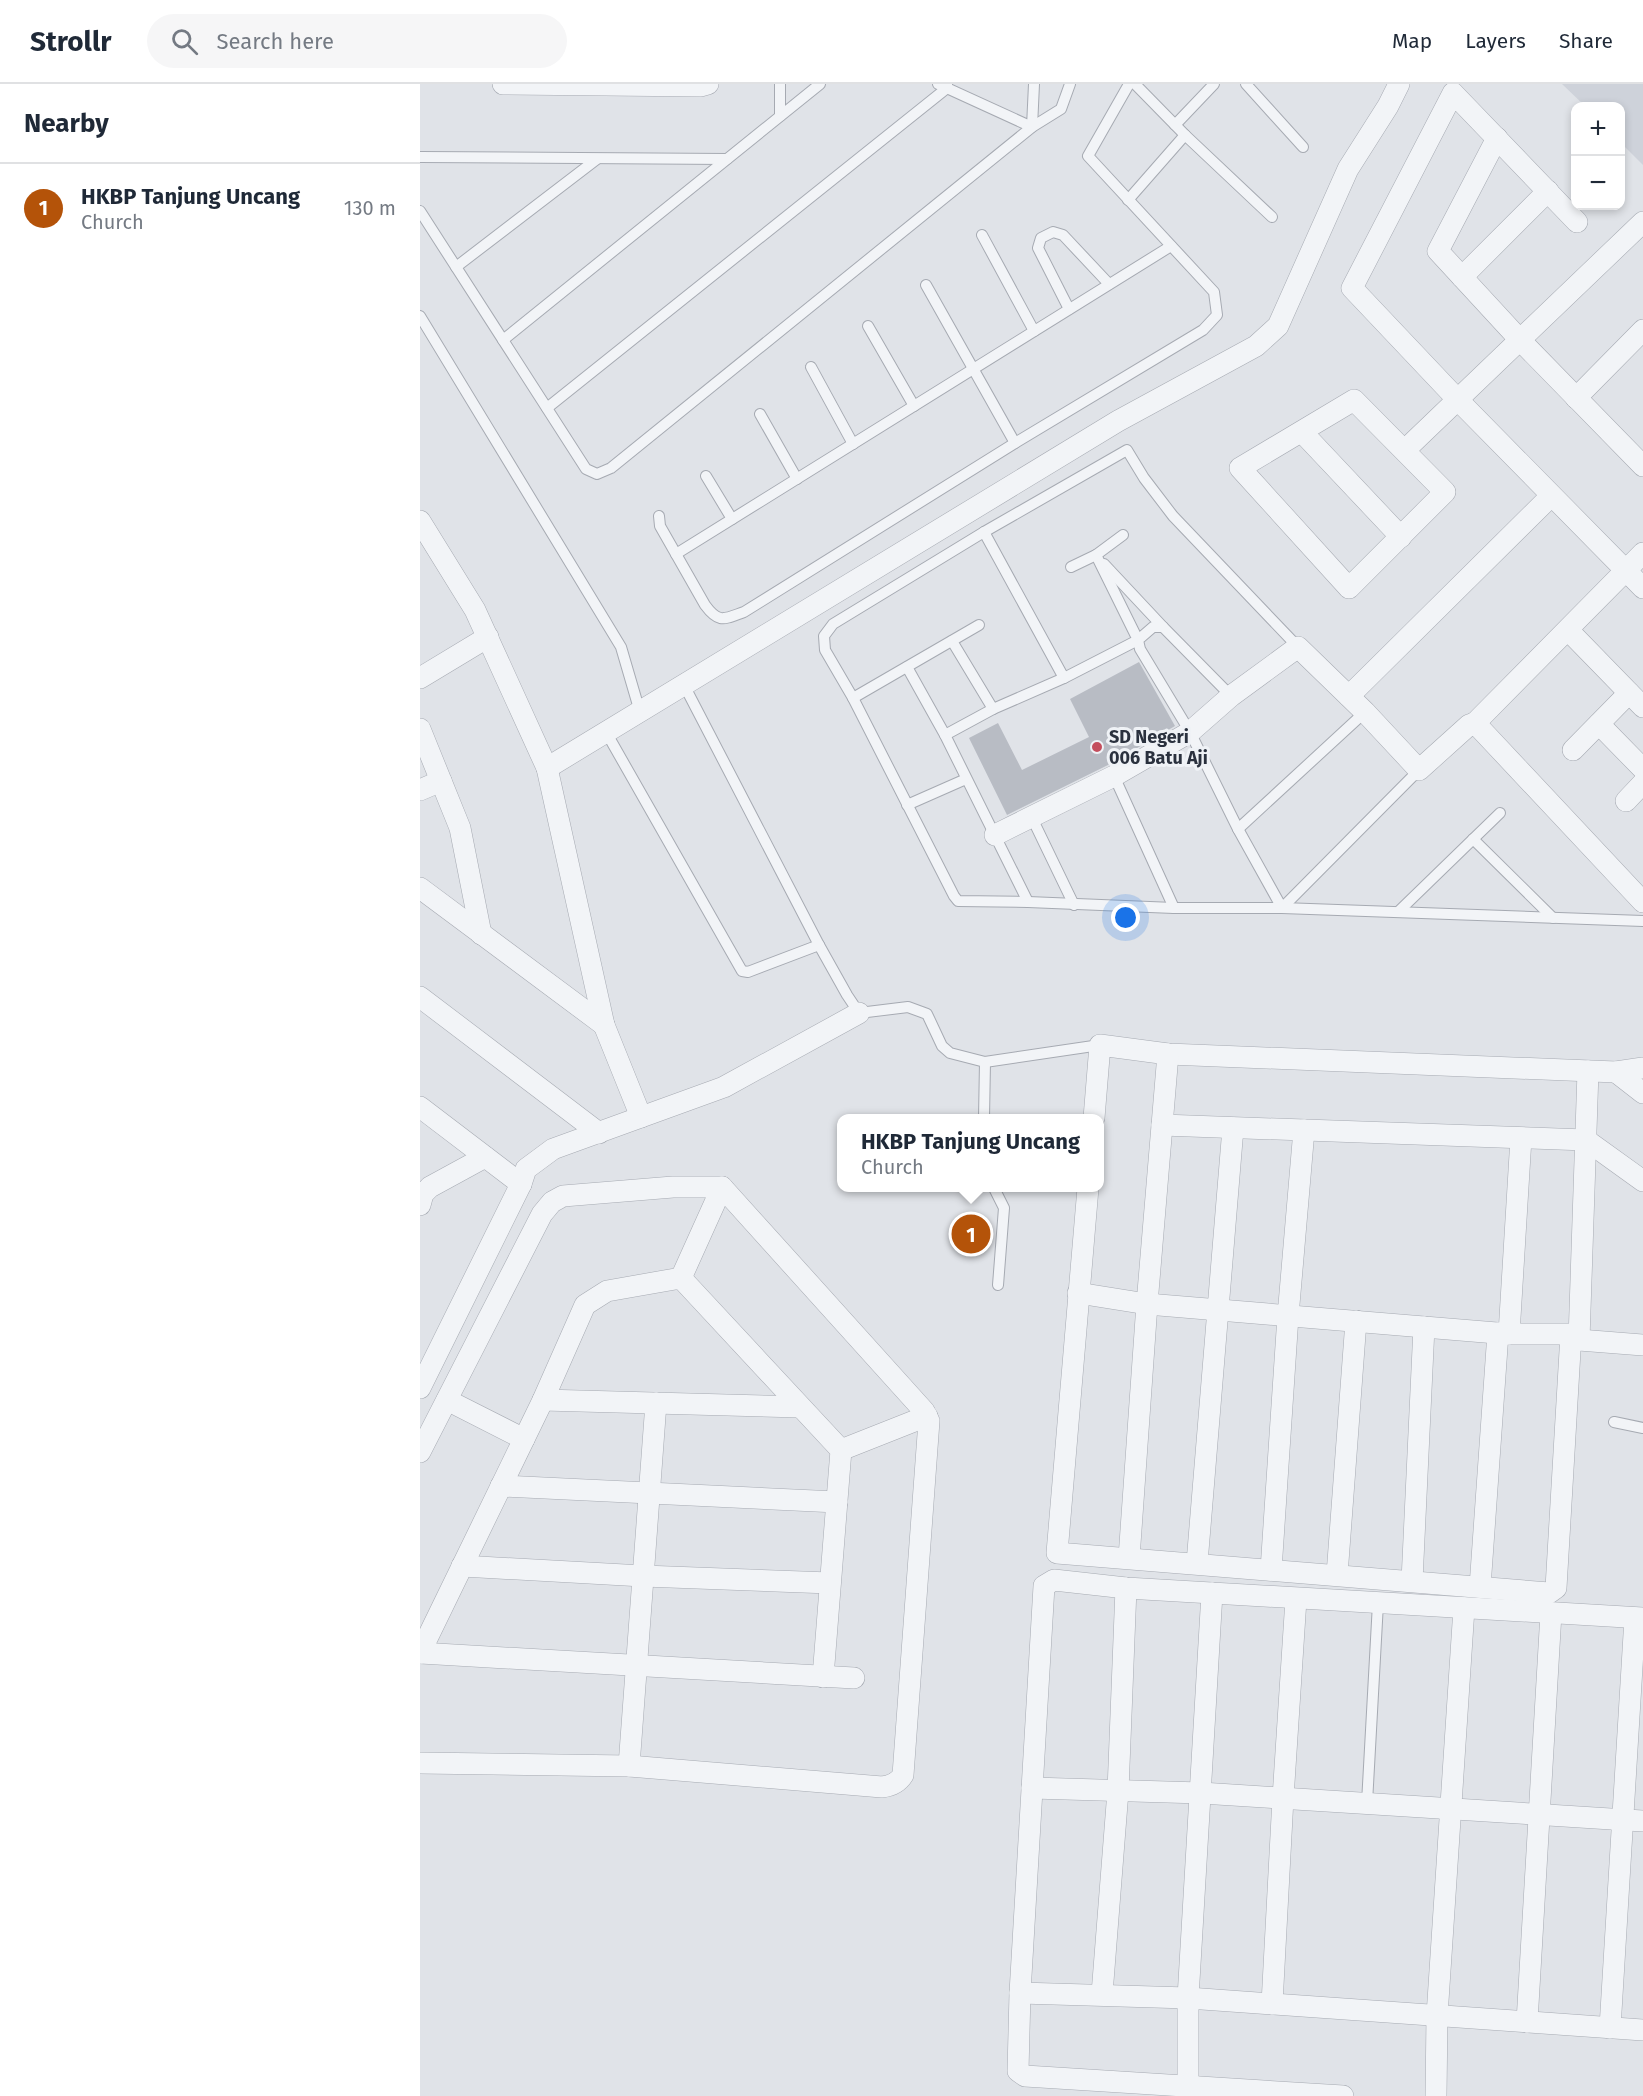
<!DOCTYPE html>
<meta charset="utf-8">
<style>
body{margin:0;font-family:"Fira Sans",sans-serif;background:#f6f6f7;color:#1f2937}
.controls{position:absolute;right:18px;top:18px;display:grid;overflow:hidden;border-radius:12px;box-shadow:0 3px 9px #0003}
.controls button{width:54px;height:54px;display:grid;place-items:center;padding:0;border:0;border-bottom:2px solid #e0e1e3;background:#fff;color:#1f2937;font:30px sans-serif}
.you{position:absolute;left:706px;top:834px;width:21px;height:21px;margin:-15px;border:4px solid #fff;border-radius:50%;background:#1a73e8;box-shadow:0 0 0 9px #1a73e833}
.badge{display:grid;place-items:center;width:39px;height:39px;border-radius:50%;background:#b45309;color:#fff;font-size:20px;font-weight:700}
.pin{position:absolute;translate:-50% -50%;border:3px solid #fff;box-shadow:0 2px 6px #0006}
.popup{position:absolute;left:417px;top:1030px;width:267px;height:78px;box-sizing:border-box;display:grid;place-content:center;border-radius:12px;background:#fff;filter:drop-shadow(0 2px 4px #0005);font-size:20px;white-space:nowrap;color:#747a83}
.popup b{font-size:22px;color:#1f2937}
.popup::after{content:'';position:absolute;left:50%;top:100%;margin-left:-12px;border:12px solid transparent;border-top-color:#fff}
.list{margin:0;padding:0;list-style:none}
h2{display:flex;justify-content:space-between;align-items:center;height:78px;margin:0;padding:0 24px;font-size:26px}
h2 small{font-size:20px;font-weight:400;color:#747a83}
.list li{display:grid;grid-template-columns:39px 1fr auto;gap:18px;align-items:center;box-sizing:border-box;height:90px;padding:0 24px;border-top:2px solid #e0e1e3}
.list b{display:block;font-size:22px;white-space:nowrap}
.list p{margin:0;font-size:20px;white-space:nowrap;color:#747a83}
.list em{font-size:20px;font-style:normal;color:#747a83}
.icon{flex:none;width:33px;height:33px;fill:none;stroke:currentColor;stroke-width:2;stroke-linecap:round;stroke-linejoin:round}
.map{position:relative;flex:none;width:1223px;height:2012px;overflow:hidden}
header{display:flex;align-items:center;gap:36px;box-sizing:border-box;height:84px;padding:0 30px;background:#fff;border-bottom:2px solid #e0e1e3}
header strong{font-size:28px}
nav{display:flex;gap:33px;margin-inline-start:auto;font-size:21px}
.search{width:420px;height:54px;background:#f6f6f7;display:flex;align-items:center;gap:15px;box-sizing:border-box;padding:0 21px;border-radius:33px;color:#747a83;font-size:22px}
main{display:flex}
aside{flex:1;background:#fff}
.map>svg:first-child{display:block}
.built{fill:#ced2da}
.building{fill:#b8bcc4}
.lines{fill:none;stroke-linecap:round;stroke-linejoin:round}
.service-casing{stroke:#a6aab2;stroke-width:12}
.minor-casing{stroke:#a6aab2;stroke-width:22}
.service{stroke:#f2f4f7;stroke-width:10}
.minor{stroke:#f2f4f7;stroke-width:21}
.poi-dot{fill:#c44e5d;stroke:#eff2f6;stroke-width:2}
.labels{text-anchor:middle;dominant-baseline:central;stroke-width:6;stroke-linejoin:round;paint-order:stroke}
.poi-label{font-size:18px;font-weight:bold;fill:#2a313e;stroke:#eff2f6;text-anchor:start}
</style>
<header>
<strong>Strollr</strong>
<div class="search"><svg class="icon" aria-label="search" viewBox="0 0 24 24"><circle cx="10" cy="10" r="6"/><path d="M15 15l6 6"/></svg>Search here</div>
<nav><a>Map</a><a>Layers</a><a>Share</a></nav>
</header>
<main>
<aside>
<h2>Nearby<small></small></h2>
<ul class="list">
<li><span class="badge">1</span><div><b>HKBP Tanjung Uncang</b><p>Church</p></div><em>130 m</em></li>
</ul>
</aside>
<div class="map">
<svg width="1223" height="2012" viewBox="0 0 1223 2012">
<rect width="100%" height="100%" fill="#e0e3e8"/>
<polygon class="built" points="1142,0 1223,0 1223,81 1201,59 1200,22 1165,22"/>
<polygon class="building" points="719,578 755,642 688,681 587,731 549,654 578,639 602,686 669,653 650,615"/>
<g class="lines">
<g class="service-casing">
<g id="service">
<polyline points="518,0 612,43 614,0"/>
<polyline points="715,0 765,51 852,133"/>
<polyline points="826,0 883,63"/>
<polyline points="360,32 360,0"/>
<polyline points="755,41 794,0"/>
<polyline points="0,73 307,75"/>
<polyline points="708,116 765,51"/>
<polyline points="0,127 166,385 177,390 191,384 612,43 641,25 650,0"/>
<polyline points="562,151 614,247"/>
<polyline points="36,183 177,75"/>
<polyline points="506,201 595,359"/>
<polyline points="649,225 618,164 621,154 633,148 643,151 689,200"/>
<polyline points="0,232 201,563 220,628"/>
<polyline points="448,242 494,322"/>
<polyline points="83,256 400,0"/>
<polyline points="391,283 433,360"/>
<polyline points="127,324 527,4 527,0"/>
<polyline points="340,330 377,395"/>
<polyline points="286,392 312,435"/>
<path d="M239,432L240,442L285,521C299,540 304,535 324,528L595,359L783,246L797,231L794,208L668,72L709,0"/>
<polyline points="256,470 751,162"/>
<polyline points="684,480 743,543"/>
<polyline points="651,483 676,471 703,451"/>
<polyline points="532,557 573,625"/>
<polyline points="878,563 753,432 724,394 707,366 564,448 413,540 404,552 405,566 433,614 534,812 538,817 608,818 754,824 862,824 1223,837"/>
<polyline points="487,583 525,651 608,818"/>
<polyline points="644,594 718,556 676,471"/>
<polyline points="264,601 399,861 427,911 439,929 488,923 507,930 522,962 530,969 565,978 680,961"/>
<polyline points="811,612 743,543 733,543 718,556 720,565 770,648 818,745 862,824 999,686"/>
<polyline points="433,614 559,541"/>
<polyline points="186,648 322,887 328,888 399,861"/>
<polyline points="525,651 573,625 644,594 564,448"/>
<polyline points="694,692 754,824"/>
<polyline points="487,721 546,695"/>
<polyline points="612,734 654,821"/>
<polyline points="818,745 945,628"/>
<polyline points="1053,755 1133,834"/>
<polyline points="978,828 1080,729"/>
<polyline points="564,1034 565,978"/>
<polyline points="574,1104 584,1124 578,1201"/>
<polyline points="1194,1338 1223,1344"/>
<polyline points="947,1719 958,1519"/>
</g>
</g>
<g class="minor-casing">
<g id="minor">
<polyline points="83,0 281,2 288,0"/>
<polyline points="1077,54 1018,167 1100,256 1223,382"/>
<polyline points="1157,138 1033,9 932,204 1037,315 1223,504"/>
<polyline points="1042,193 1128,107"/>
<polyline points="1156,314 1223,246"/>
<polygon points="934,316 1025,408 929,504 820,384"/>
<polyline points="882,348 981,453"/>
<polyline points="985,366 1223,138"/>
<polyline points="0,437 55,526 127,684 184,941 221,1033"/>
<polyline points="1148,546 1223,623"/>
<polyline points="0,594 68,553"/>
<polyline points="929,612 1131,412"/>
<polyline points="1055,639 1223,469"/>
<polyline points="1179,640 1223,685"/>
<polyline points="0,645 40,744 61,850"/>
<polyline points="1153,666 1209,609"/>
<polyline points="127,684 698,337 836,262 858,242 928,85 968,22 979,0"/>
<polyline points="0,706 21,697"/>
<polyline points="1206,717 1223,699"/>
<polyline points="575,751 694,692 770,648 811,612 878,563 945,628 999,686 1049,641 1055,639 1223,818"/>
<polyline points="0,804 184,941"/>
<polyline points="0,913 179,1049"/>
<polyline points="1196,988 1223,1009"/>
<polyline points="0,1023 101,1100"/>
<polyline points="674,1034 680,961 748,970 1196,988 1223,984"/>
<polyline points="742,1041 1166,1056 1223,1097"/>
<polyline points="668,1104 637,1469 1129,1509 1136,1504 1151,1250"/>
<polyline points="0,1121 3,1110 10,1103 65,1073"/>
<polyline points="261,1194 302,1103"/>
<polyline points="658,1209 727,1220 1004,1243 1089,1250 1151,1250 1159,1256 1223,1261"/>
<polyline points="1089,1250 1101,1054"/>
<polyline points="1159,1256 1168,987"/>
<polyline points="0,1304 101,1100 106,1085 133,1065 304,1003 439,929"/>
<polyline points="27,1316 104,1355"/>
<polyline points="123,1316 380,1323"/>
<polyline points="421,1366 507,1332"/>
<path d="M0,1368L122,1130L132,1118L143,1112L253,1103H302L504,1327L509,1337L483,1691C478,1699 471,1702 462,1703L209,1682L0,1679"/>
<polyline points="81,1402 417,1418"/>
<polyline points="709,1474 727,1220 748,970"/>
<polyline points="777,1479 813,1044"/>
<polyline points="42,1482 223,1492 410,1499"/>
<polyline points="851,1486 868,1232 884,1046"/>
<polyline points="917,1491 936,1237"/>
<polyline points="992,1497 1004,1243"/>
<polyline points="1060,1503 1078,1249"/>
<polyline points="0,1569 123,1316 165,1221 187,1207 261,1194 421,1366 403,1593"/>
<polyline points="0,1569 434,1594"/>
<polyline points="209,1682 236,1319"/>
<polyline points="612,1704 781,1709 1223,1737"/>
<polyline points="600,1909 768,1914 1223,1946"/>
<polyline points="682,1910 698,1707 706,1504"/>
<polyline points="852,1920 863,1714 876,1515"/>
<polyline points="1107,1938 1131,1529"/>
<polyline points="1190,1944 1215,1534"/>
<polyline points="768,2002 768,1914 792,1509"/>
<polyline points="923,2012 605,1992 598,1987 600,1909 624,1502 634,1496 706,1504 1223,1534"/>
<polyline points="1016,2012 1017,1932 1044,1524"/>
</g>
</g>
<use href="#service" class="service"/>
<use href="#minor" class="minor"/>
</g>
<circle class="poi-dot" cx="677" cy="663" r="6"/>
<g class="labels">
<g class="poi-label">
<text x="689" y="653">SD Negeri<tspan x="689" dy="21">006 Batu Aji</tspan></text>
</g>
</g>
</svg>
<div class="controls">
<button>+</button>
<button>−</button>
</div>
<div class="you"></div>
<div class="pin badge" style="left:551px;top:1150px">1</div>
<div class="popup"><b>HKBP Tanjung Uncang</b>Church</div>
</div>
</main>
